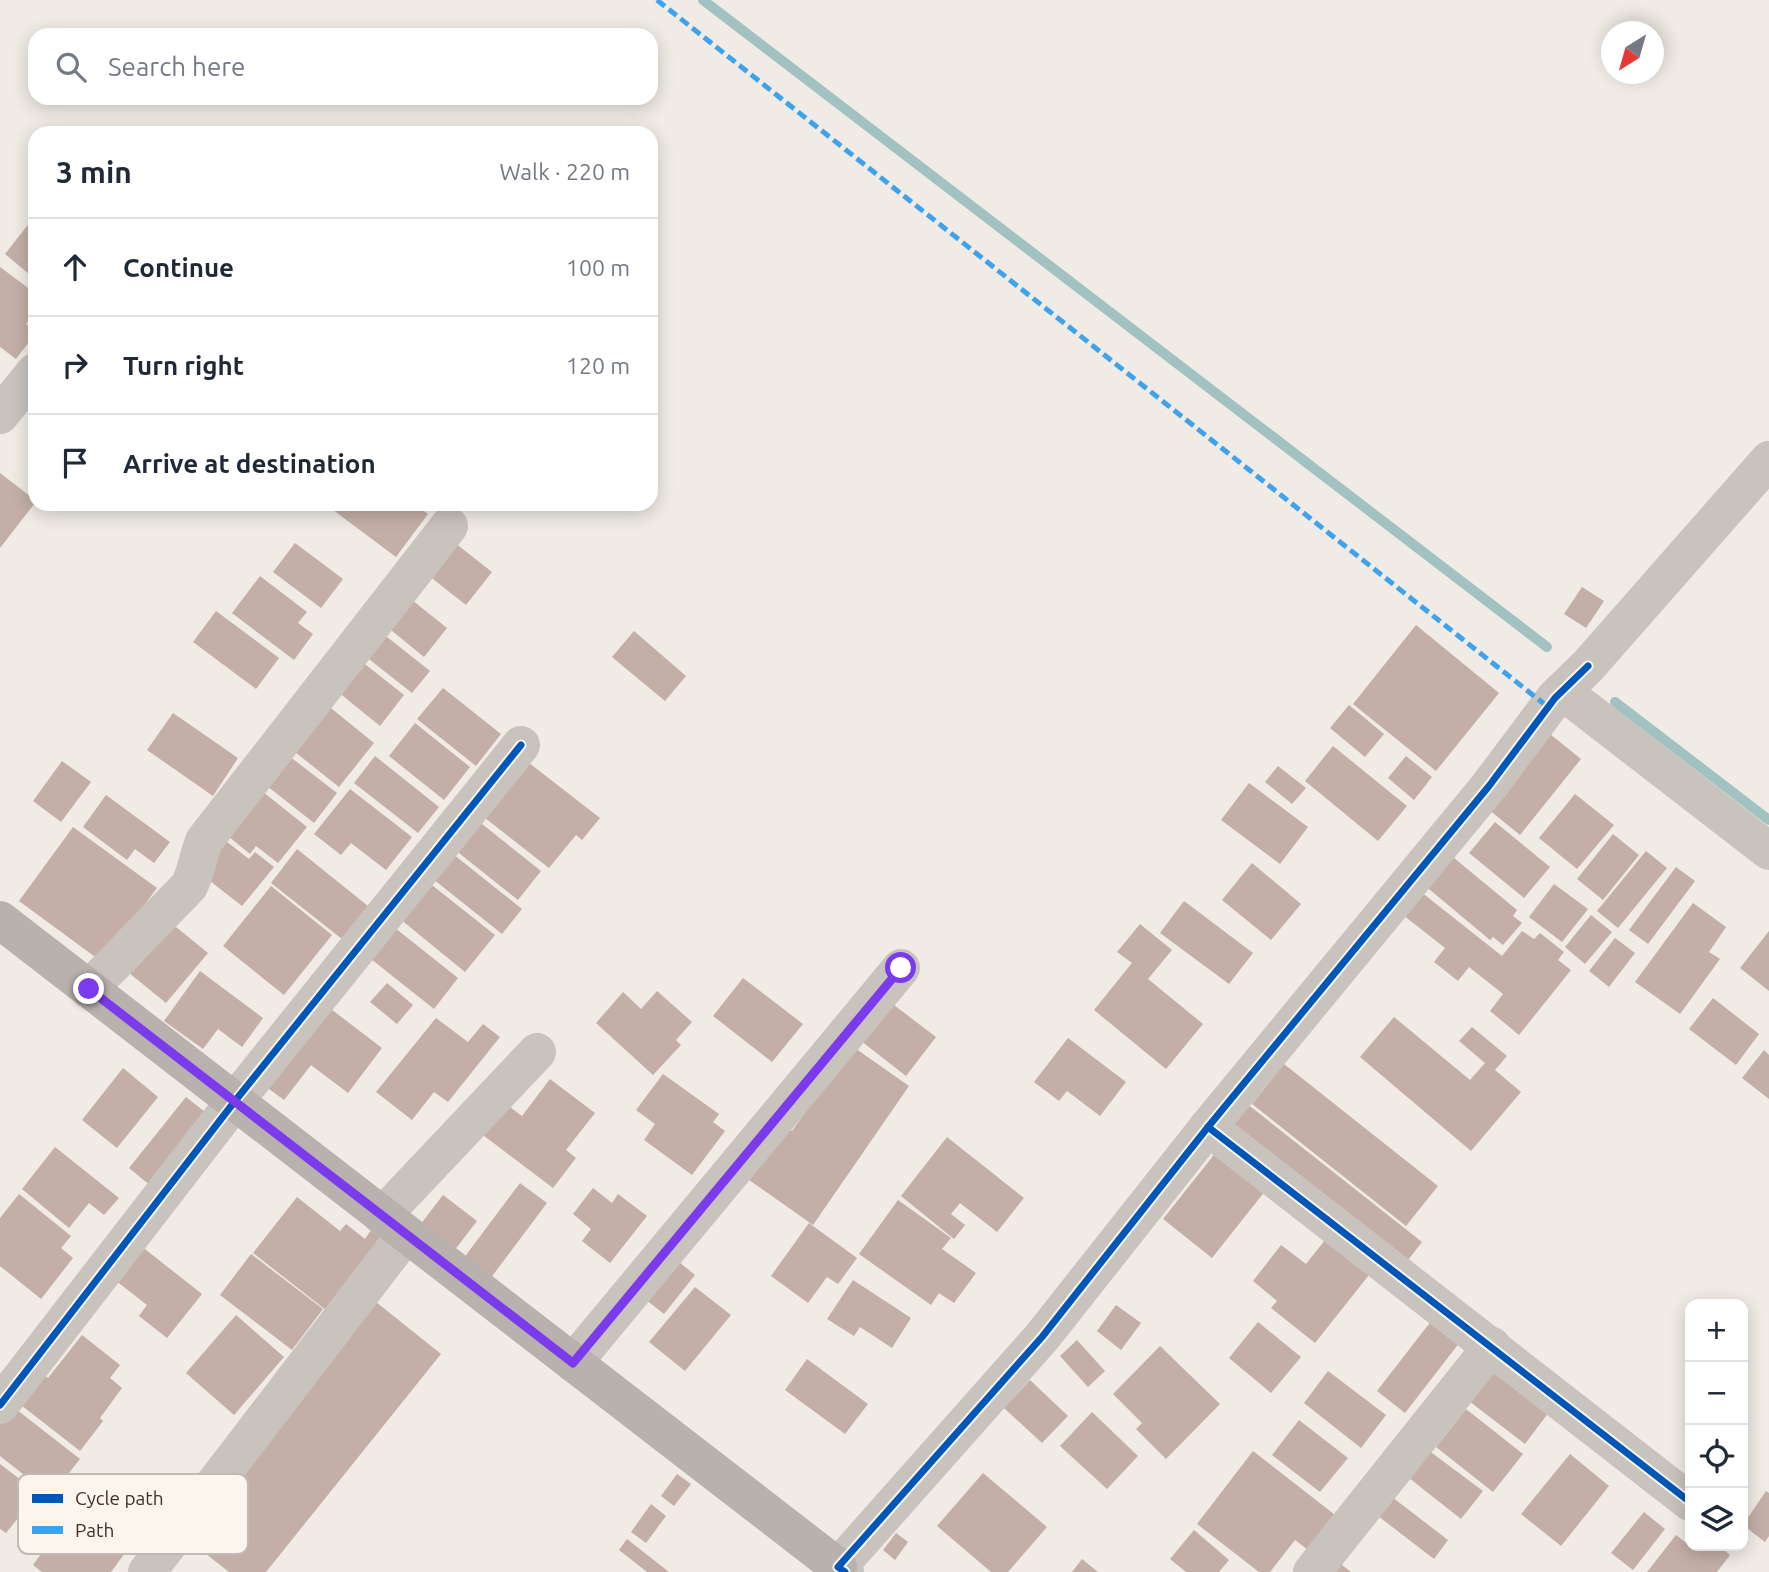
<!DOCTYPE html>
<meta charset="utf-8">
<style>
body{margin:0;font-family:Ubuntu,sans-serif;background:#f2f2f3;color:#1f2937}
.controls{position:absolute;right:21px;bottom:21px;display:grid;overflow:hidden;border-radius:14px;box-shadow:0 4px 18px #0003}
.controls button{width:63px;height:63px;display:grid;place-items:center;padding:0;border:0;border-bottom:2px solid #e0e1e3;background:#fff;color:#1f2937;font:35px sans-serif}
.compass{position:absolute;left:1601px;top:21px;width:63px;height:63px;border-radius:50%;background:#fff;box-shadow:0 4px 18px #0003;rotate:217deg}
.stop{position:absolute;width:21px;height:21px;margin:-16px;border:5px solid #7c3aed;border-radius:50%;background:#fff}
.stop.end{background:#7c3aed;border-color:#fff;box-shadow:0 2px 7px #0008}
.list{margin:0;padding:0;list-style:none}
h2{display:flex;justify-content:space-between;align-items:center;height:91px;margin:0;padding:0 28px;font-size:30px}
h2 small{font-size:23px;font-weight:400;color:#747a83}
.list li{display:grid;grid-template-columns:46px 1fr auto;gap:21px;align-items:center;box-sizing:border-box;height:98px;padding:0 28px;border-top:2px solid #e0e1e3}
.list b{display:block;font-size:26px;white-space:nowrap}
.list em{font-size:23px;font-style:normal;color:#747a83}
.icon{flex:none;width:38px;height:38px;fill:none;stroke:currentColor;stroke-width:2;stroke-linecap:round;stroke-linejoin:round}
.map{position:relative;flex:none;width:1769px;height:1572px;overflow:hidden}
.search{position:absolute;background:#fff;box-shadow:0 4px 18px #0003;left:28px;top:28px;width:630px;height:77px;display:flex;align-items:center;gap:18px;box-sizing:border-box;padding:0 24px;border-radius:21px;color:#747a83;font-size:26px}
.panel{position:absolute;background:#fff;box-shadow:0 4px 18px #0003;left:28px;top:126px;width:630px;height:385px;border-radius:21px}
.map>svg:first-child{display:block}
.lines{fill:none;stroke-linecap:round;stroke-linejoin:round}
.stream{stroke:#a1c2c1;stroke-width:10}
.building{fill:#c3afa7}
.minor{stroke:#c9c3be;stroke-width:38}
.major{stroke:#b8b1ad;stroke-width:38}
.quiet{stroke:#3fa3eb;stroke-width:5;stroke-dasharray:10 5;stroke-linecap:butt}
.cycleway-casing{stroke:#fbf5ee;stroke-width:11}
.cycleway{stroke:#0057b8;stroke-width:7}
.route{stroke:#7c3aed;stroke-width:9}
.key{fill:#fbf5ee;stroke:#c1bab4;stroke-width:2}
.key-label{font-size:19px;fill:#3b302b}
</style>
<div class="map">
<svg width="1769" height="1572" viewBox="0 0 1769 1572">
<rect width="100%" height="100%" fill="#f0ebe5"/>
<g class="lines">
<g class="stream">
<polyline points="703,0 1547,647"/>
<polyline points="1615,702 1769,820"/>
</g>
</g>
<g class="building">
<polygon points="31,221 35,224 35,279 5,254"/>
<polygon points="0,267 35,293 35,311 26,324 35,330 35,334 16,359 0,347"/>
<polygon points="0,473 35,500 35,503 0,548"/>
<polygon points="325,504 414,504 428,514 396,557"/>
<polygon points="450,539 492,572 466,605 424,572"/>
<polygon points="295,543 343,579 321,608 273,572"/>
<polygon points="260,576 307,612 298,623 313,634 294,660 232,613"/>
<polygon points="1582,587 1604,601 1586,628 1564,614"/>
<polygon points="402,592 447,628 424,657 380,621"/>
<polygon points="216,611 279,658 256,689 193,642"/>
<polygon points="1416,625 1499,693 1436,771 1353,704"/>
<polygon points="377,629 430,671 412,693 360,652"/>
<polygon points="634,631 686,676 665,701 612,657"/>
<polygon points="356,657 404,695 380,726 332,687"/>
<polygon points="443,688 501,734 476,766 417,719"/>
<polygon points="321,700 374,743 339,787 285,744"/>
<polygon points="1349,705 1384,734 1365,757 1330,728"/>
<polygon points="173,713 238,758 213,796 147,750"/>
<polygon points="415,723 470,767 444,800 389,756"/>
<polygon points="1545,730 1581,759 1520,835 1483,805"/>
<polygon points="1333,746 1407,806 1378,841 1305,781"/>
<polygon points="280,749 337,793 314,823 257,778"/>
<polygon points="375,756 439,807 418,833 354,783"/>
<polygon points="1406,756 1432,777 1414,800 1388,778"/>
<polygon points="524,759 600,818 582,840 576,835 549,868 480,814"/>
<polygon points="62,761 91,782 61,822 33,801"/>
<polygon points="1278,766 1306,788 1292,804 1265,782"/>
<polygon points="1249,783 1308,827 1280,864 1221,820"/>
<polygon points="253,784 307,827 278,863 256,846 250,854 218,828"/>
<polygon points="350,789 412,837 386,870 351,843 341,855 314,834"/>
<polygon points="1575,794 1614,825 1577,869 1539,838"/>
<polygon points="106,795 170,842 154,863 135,849 127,860 83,827"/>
<polygon points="477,820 541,871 518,900 454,849"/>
<polygon points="1495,822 1550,867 1524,898 1469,853"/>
<polygon points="73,827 157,888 102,962 19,901"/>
<polygon points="1613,834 1639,855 1603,900 1577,879"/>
<polygon points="222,838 249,859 255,852 274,867 242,906 196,870"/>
<polygon points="297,849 373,910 347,943 271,883"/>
<polygon points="448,850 522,909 502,934 428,875"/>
<polygon points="1646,851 1667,868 1618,928 1597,911"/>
<polygon points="1448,853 1517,910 1513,916 1522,923 1503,945 1493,937 1490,940 1423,884"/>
<polygon points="1252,863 1301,904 1271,940 1222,900"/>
<polygon points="1676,867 1695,881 1648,944 1629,930"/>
<polygon points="423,878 495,935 465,972 394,914"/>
<polygon points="1554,884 1588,909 1562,942 1529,917"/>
<polygon points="271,886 332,935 284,995 223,946"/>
<polygon points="1416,888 1502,956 1522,931 1534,939 1540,933 1564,952 1558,960 1571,970 1519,1035 1490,1011 1503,994 1469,967 1458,981 1434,962 1445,948 1398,911"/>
<polygon points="1184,901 1253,953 1229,984 1160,933"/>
<polygon points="1693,903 1726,927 1709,952 1720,959 1680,1014 1635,982"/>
<polygon points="1591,915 1612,932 1585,964 1565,947"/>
<polygon points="165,918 208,953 166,1003 123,968"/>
<polygon points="390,924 458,978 434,1009 366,955"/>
<polygon points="1140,924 1172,950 1148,979 1203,1024 1166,1069 1094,1010 1132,963 1117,952"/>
<polygon points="1769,931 1769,991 1740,968"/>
<polygon points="1615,938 1635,953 1609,987 1589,971"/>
<polygon points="200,971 263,1018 242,1047 218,1029 203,1049 164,1021"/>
<polygon points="743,978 803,1024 772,1062 713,1016"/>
<polygon points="387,983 413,1005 397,1024 370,1002"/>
<polygon points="657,991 692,1022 676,1040 681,1045 653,1075 596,1023 623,992 641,1009"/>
<polygon points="1713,998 1759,1034 1736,1065 1689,1029"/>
<polygon points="886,999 936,1037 906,1076 856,1037"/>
<polygon points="323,1003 382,1048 348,1093 311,1065 284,1100 261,1083"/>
<polygon points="1394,1017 1470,1080 1485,1063 1459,1041 1472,1027 1507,1056 1495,1070 1521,1092 1471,1151 1360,1057"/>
<polygon points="436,1018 468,1042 483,1024 500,1037 448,1102 434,1092 412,1120 376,1092"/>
<polygon points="1068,1038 1126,1082 1100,1116 1067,1091 1059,1101 1034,1082"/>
<polygon points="852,1046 909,1086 813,1225 742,1175 779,1122 792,1131"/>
<polygon points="1764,1050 1769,1055 1769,1099 1742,1078"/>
<polygon points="1284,1064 1438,1186 1406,1226 1252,1104"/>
<polygon points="123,1068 158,1097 117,1148 82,1120"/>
<polygon points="663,1074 719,1114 713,1122 725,1131 692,1175 644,1140 655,1124 636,1110"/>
<polygon points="550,1079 595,1113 566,1150 576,1158 553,1188 475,1129 498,1098 522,1116"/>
<polygon points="186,1097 209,1115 151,1186 129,1168"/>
<polygon points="1246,1103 1422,1242 1401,1269 1224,1130"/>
<polygon points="947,1137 1024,1198 997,1232 960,1203 951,1214 965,1225 954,1239 901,1196"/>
<polygon points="55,1147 119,1198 104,1215 89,1203 69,1228 22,1189"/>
<polygon points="1217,1151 1266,1190 1212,1258 1163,1219"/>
<polygon points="520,1183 547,1203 487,1283 460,1263"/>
<polygon points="593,1188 612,1203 618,1194 647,1216 610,1263 582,1241 591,1229 573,1214"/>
<polygon points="19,1194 71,1236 61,1248 73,1258 41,1299 0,1266 0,1218"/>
<polygon points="443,1195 477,1221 451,1255 417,1229"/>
<polygon points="297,1197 340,1231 346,1224 365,1239 371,1230 387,1242 331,1314 253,1253"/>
<polygon points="898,1200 951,1238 942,1249 976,1273 954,1303 939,1293 931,1305 859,1254"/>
<polygon points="809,1223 857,1258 838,1284 827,1277 808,1303 771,1276"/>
<polygon points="1325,1240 1369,1275 1315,1343 1271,1308 1277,1301 1253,1281 1281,1245 1306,1264"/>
<polygon points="141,1246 202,1294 167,1338 139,1316 147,1305 115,1280"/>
<polygon points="668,1253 695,1275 664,1314 636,1292"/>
<polygon points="251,1254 323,1309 292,1350 220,1295"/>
<polygon points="853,1280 911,1318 892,1348 860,1327 854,1336 827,1319"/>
<polygon points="695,1287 731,1315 685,1371 649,1342"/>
<polygon points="371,1298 441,1354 266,1572 229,1572 182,1535"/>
<polygon points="1116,1305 1141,1323 1121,1350 1097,1331"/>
<polygon points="236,1315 284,1357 234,1415 186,1373"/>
<polygon points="1432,1320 1460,1342 1405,1413 1377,1391"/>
<polygon points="1258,1322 1301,1357 1271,1393 1229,1358"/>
<polygon points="82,1335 120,1365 110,1378 122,1388 100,1418 103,1421 80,1451 12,1398 35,1367 48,1378"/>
<polygon points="1077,1340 1105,1371 1088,1387 1060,1356"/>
<polygon points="1160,1346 1220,1404 1166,1459 1136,1429 1142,1423 1113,1394"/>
<polygon points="807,1359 868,1404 845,1434 785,1390"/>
<polygon points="1489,1366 1549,1412 1525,1444 1465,1398"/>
<polygon points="1328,1371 1386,1415 1361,1448 1304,1403"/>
<polygon points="1030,1380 1068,1416 1042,1443 1004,1408"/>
<polygon points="12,1406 80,1459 51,1496 0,1456 0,1421"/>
<polygon points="1466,1409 1523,1454 1493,1492 1436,1447"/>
<polygon points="1092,1412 1138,1456 1107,1489 1060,1446"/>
<polygon points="1299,1420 1348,1458 1320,1492 1272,1455"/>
<polygon points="1424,1447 1483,1491 1461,1519 1404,1474"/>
<polygon points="1253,1451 1339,1518 1312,1553 1295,1540 1270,1572 1259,1572 1197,1524"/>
<polygon points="1570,1454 1609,1486 1561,1546 1521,1514"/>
<polygon points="0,1464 38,1493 6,1533 0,1529"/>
<polygon points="983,1473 1047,1527 1008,1572 991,1572 937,1526"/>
<polygon points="677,1474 691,1484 674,1506 661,1496"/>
<polygon points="1766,1491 1769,1493 1769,1536 1765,1542 1743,1525"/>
<polygon points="1392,1497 1448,1540 1434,1559 1378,1516"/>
<polygon points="651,1504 666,1516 646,1543 631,1532"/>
<polygon points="1644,1512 1665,1529 1633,1570 1611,1553"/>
<polygon points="70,1514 125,1553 111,1572 42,1572 33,1565"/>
<polygon points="1194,1530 1229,1560 1219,1572 1186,1572 1170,1559"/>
<polygon points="896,1533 908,1542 895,1560 883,1550"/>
<polygon points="1676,1535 1689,1545 1690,1542 1690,1546 1719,1546 1730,1555 1717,1572 1647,1572"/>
<polygon points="627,1539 669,1572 647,1572 619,1550"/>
<polygon points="1333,1558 1351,1572 1322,1572"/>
<polygon points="1082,1559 1098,1572 1072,1572"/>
</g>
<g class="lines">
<g class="minor">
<polyline points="0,415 35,372"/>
<polyline points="1562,691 1769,851"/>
<path d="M89,989L189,886C196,873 198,856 204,841L449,526"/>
<polyline points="1208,1127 1690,1502"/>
<polyline points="382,1216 537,1052"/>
<polyline points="573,1363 901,968"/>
<polyline points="0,1405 235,1101 521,745"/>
<polyline points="147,1572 406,1234"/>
<polyline points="845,1572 838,1567 1042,1337 1208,1127 1489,786 1555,698 1588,666 1769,460"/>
<polyline points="1312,1572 1492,1346"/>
</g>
<polyline class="major" points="0,920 838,1567 834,1572"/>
<polyline class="quiet" points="657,0 1548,707"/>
<g class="cycleway-casing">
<g id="cycleway">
<polyline points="1208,1127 1690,1502"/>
<polyline points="0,1405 235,1101 521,745"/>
<polyline points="845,1572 838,1567 1042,1337 1208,1127 1489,786 1555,698 1588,666"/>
</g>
</g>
<use href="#cycleway" class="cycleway"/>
</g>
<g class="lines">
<polyline class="route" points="89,989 573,1363 901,968"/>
</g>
<rect x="18" y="1474" width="230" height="80" rx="10" class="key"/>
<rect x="32" y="1494" width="31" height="9" fill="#0057b8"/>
<rect x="32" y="1526" width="31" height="8" fill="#3fa3eb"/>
<g class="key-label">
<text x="75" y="1505">Cycle path</text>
<text x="75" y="1537">Path</text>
</g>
</svg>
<div class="controls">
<button>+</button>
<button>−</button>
<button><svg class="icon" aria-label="locate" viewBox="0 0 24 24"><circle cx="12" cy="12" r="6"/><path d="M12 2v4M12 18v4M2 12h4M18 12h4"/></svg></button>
<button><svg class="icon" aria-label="layers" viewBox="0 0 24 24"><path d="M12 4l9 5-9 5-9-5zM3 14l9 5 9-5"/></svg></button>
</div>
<svg class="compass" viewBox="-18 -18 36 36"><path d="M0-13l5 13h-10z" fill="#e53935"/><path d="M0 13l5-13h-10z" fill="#747a83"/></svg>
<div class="stop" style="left:901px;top:968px"></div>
<div class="stop end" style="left:89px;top:989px"></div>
<div class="search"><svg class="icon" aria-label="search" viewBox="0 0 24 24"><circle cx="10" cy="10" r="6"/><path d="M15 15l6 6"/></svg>Search here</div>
<section class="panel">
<h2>3 min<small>Walk · 220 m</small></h2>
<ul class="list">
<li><svg class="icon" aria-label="ahead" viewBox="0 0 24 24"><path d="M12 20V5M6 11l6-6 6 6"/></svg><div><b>Continue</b></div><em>100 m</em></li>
<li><svg class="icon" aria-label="right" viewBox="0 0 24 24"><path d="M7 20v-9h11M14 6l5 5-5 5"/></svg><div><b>Turn right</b></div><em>120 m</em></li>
<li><svg class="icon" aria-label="arrive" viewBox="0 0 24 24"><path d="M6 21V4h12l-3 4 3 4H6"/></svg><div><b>Arrive at destination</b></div></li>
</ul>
</section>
</div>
